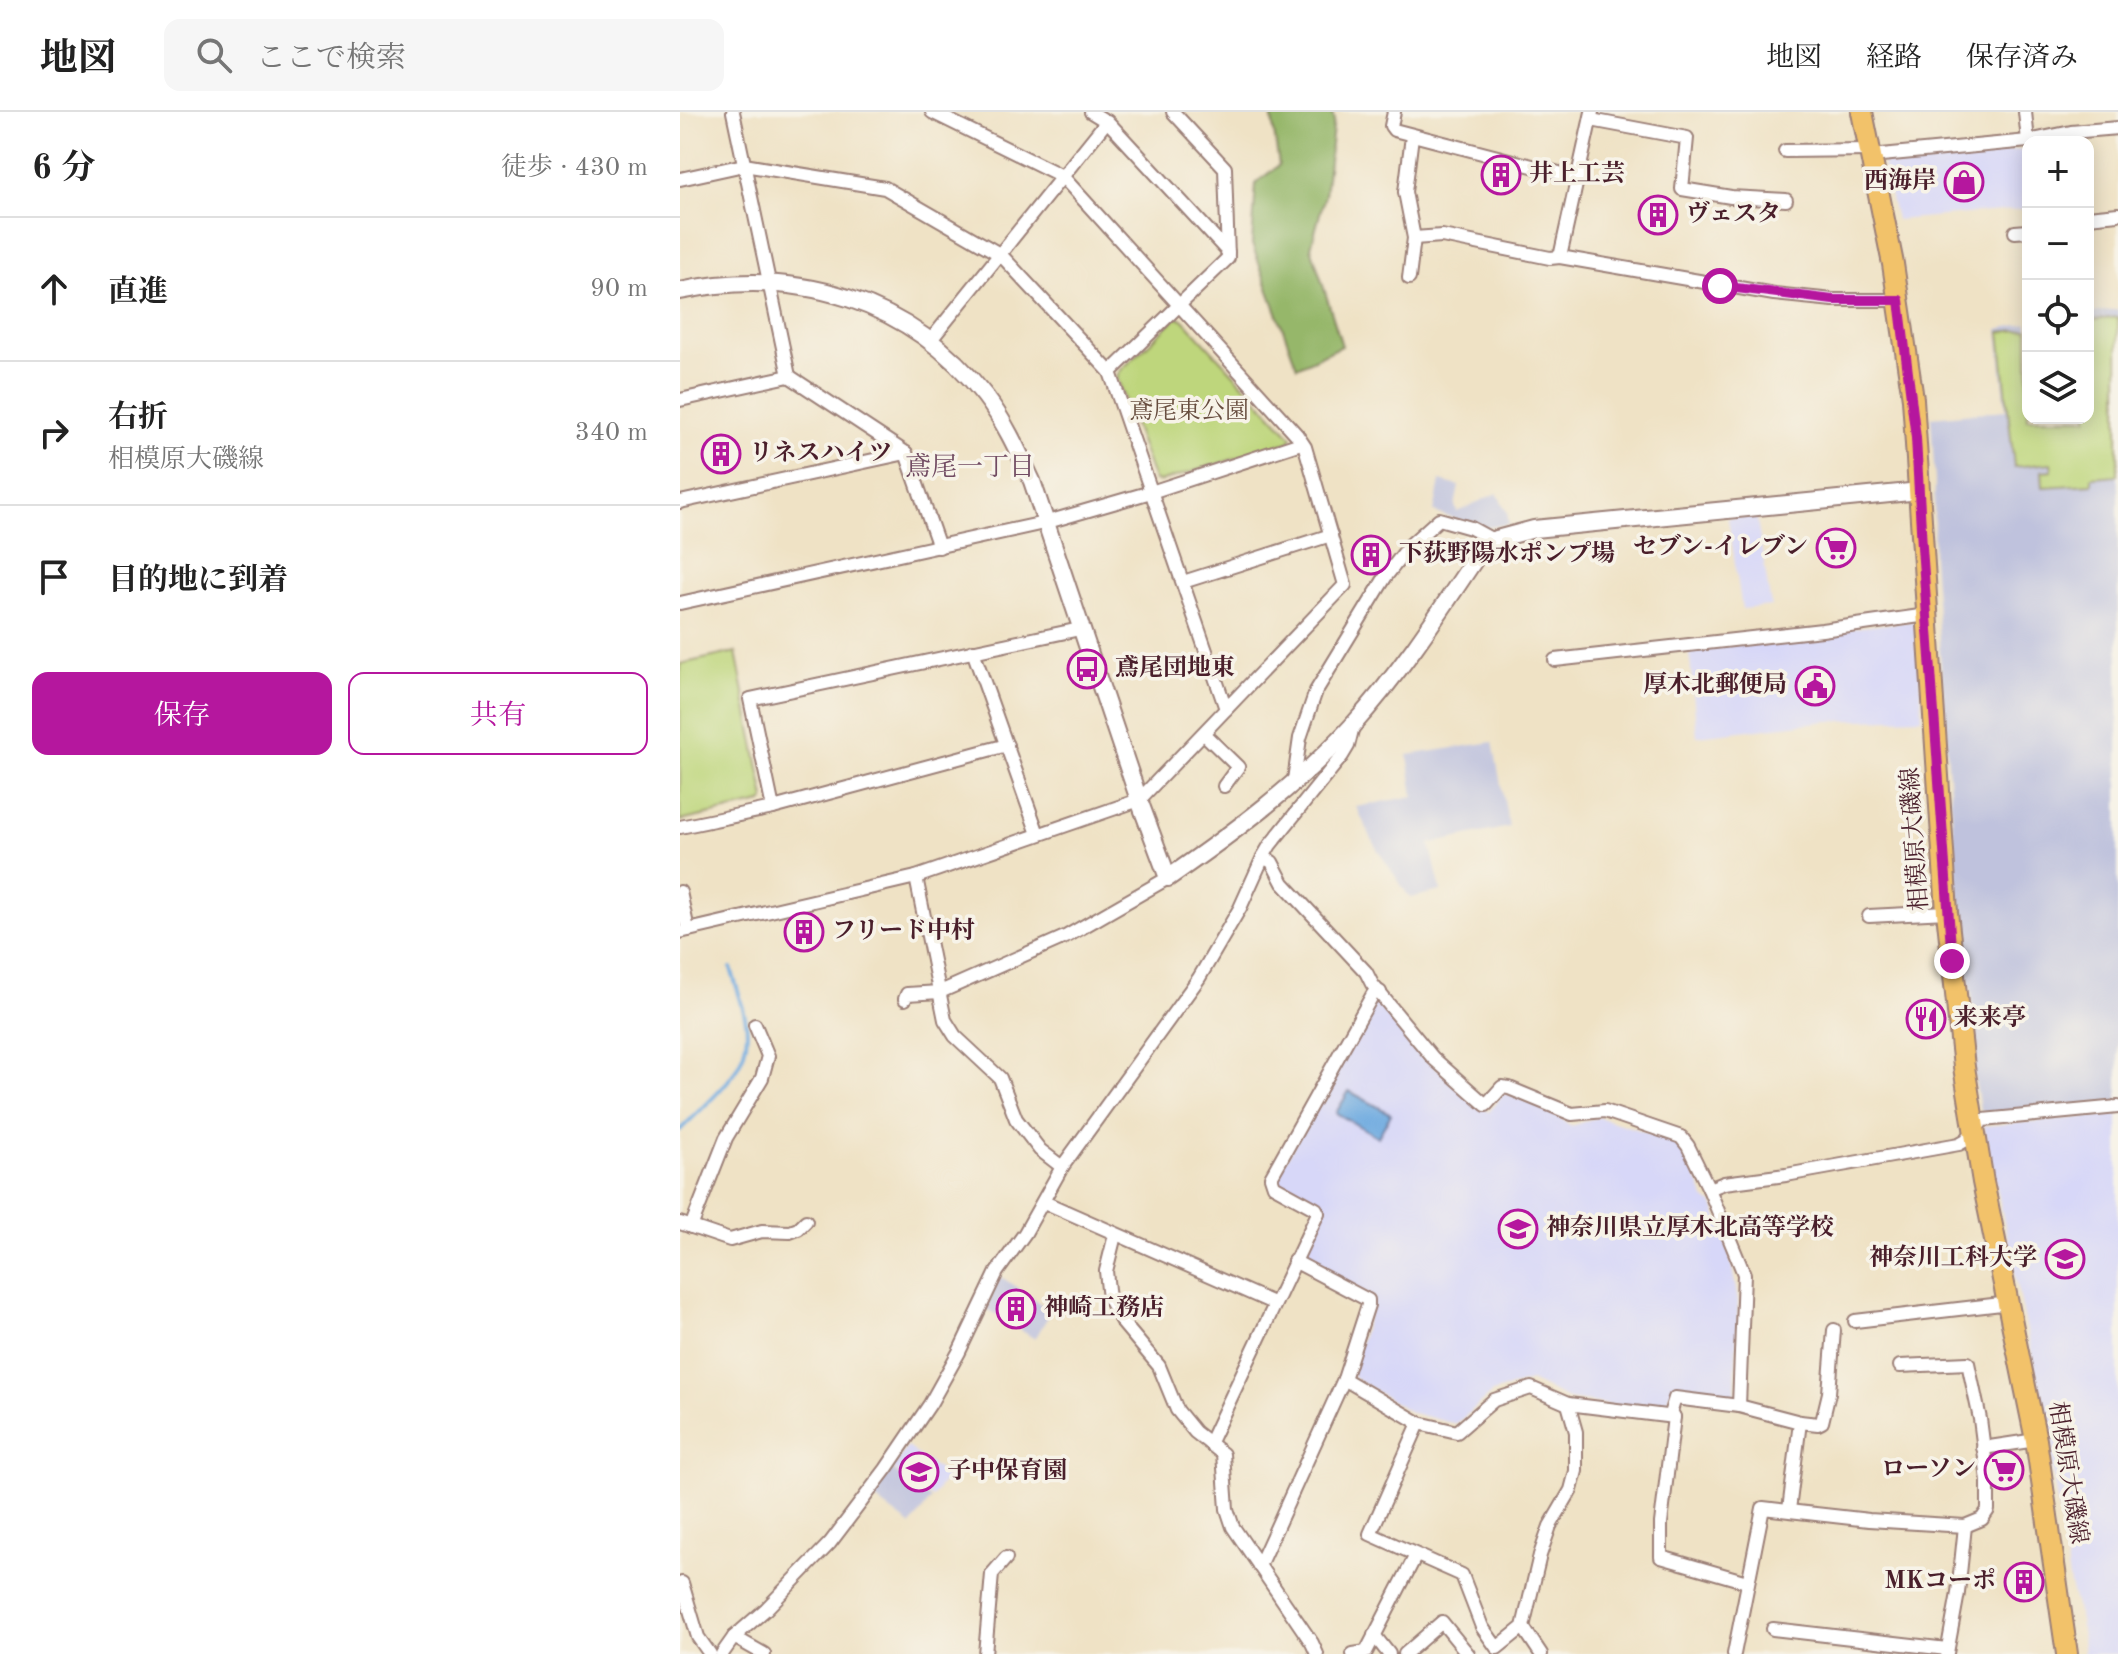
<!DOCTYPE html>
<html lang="ja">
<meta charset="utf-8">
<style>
body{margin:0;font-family:"Old Standard TT","Noto Serif JP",serif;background:#f6f6f6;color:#222}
.controls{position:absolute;right:24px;top:24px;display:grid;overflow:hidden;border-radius:16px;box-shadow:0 4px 20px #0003}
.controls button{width:72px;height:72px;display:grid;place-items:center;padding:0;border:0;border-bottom:2px solid #e0e0e0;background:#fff;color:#222;font:40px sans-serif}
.stop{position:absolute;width:24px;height:24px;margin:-18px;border:6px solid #b5179e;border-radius:50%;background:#fff}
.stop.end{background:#b5179e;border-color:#fff;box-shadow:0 2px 8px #0008}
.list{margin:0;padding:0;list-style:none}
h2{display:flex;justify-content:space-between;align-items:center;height:104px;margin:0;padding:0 32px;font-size:34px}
h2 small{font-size:26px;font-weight:400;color:#767676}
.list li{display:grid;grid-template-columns:52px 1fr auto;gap:24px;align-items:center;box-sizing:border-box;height:144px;padding:0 32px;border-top:2px solid #e0e0e0}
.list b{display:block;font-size:30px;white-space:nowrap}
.list p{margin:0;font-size:26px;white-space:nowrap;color:#767676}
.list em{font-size:26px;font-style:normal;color:#767676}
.actions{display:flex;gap:16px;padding:24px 32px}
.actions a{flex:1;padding:18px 0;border:2px solid #b5179e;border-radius:16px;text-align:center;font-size:28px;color:#b5179e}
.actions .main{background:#b5179e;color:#fff}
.icon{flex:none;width:44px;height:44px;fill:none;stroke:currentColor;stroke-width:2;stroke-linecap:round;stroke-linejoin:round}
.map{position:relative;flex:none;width:1438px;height:1542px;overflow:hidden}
header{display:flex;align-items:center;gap:48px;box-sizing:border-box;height:112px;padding:0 40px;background:#fff;border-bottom:2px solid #e0e0e0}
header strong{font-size:38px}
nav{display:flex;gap:44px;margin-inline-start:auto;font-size:28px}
.search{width:560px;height:72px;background:#f6f6f6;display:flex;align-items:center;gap:20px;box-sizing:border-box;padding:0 28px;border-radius:16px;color:#767676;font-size:30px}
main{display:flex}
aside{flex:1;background:#fff}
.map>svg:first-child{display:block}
.built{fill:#d7d7f8}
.industrial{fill:#bfc2dd}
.green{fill:#bed67b;stroke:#847a53;stroke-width:2}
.forest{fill:#96b76b;stroke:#706b4b;stroke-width:2}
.water{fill:#6fabe0;stroke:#5c6586;stroke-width:2}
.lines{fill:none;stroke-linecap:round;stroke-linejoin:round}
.stream{stroke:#6fabe0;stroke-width:4}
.minor-casing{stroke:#9c8078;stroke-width:16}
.tertiary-casing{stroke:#9c8078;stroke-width:20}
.primary-casing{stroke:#9c8078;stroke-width:24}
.minor{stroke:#fff;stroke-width:12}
.tertiary{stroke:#fff;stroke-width:16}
.primary{stroke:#f2c26a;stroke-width:20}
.route{stroke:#b5179e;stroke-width:10}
.labels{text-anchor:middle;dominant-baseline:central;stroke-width:7;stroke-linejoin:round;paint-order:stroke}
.poi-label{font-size:24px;font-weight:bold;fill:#4a1f2b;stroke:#f7f3e8;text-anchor:start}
.park-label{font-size:24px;fill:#674d3f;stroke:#f7f3e8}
.street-label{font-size:24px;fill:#4a1f2b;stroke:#f7f3e8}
.neighbourhood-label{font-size:26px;fill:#714b62;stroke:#f7f3e8}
</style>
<header>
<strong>地図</strong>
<div class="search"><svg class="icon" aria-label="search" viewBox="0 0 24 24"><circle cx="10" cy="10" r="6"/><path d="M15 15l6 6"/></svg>ここで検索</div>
<nav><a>地図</a><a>経路</a><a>保存済み</a></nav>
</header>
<main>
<aside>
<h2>6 分<small>徒歩 · 430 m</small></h2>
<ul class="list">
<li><svg class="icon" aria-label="ahead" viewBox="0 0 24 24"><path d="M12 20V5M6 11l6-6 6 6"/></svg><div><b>直進</b></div><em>90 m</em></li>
<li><svg class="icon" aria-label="right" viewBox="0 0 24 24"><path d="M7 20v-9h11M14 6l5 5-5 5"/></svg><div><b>右折</b><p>相模原大磯線</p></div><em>340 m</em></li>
<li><svg class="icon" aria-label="arrive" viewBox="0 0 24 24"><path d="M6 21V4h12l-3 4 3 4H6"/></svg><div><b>目的地に到着</b></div></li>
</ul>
<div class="actions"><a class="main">保存</a><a>共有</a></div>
</aside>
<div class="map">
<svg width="1438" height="1542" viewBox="0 0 1438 1542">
<rect width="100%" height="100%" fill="#f7f3e8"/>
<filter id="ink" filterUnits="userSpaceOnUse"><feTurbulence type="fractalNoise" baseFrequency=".0125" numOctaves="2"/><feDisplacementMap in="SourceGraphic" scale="16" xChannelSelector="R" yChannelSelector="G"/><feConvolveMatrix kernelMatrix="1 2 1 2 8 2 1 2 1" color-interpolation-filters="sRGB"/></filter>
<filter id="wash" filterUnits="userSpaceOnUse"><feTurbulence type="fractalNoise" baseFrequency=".006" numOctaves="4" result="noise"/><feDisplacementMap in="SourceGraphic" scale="32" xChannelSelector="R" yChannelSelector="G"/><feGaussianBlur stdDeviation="1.8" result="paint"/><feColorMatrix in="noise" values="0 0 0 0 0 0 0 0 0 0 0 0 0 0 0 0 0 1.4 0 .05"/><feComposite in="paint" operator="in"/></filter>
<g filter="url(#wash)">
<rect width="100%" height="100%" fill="#efe2c5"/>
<g class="built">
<polygon points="1342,38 1344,97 1216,108 1203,51"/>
<polygon points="1076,402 1091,494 1062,497 1048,406"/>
<polygon points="1233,509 1239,514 1242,606 1148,609 1017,624 1009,535"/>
<polygon points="696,887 750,950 809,1000 823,982 829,982 872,1000 891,1014 918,1005 991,1028 1008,1045 1025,1087 1033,1092 1049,1139 1058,1189 1055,1282 1048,1286 990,1280 985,1296 981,1300 888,1287 850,1269 812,1281 776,1312 732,1301 674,1266 671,1260 694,1186 623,1149 622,1143 644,1095 597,1071 597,1064"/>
<polygon points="1438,1002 1438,1542 1404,1542 1400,1508 1390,1473 1360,1280 1304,1014"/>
<polygon points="227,1335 267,1364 252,1386 212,1356"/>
</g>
<g class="industrial">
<polygon points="1438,197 1438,989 1306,1002 1300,997 1294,961 1292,882 1282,841 1253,445 1255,369 1251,305 1326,298 1318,217 1348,211 1348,306 1408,306 1408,202"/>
<polygon points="760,369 779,374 775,394 777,400 817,381 827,400 829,412 802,416 754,400"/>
<polygon points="813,630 829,715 750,732 761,779 730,786 697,737 676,695 734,684 728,643"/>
<polygon points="320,1164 371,1199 355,1227 305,1196"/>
<polygon points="211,1357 251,1387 231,1414 191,1384"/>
</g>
<g class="green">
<polygon points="497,205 503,207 612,325 609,330 479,370 474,368 437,265 439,260"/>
<polygon points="1438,205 1438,363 1412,365 1412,372 1363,375 1362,359 1372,358 1371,351 1334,355 1320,220 1348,217 1348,306 1408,306 1408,209"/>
<polygon points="56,540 85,687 82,691 0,709 0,552"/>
</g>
<polygon class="forest" points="591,0 651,0 654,7 645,83 631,135 662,234 617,255 572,132 576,71 599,53"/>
<polygon class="water" points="669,979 711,1002 698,1025 656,1001"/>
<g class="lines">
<path class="stream" d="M0,1018C29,988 74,957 66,910C63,892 56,874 51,856"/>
</g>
</g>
<g filter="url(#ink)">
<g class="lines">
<g class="minor-casing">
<g id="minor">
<polyline points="53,0 109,264"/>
<polyline points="411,0 429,11 548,140"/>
<polyline points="714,0 711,14 714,18 898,66"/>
<polyline points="912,0 880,145 1094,182 1153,188 1219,188"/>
<polyline points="1345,0 1348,29"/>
<polyline points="911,8 1007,26 1002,77 1051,85 1106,88"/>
<polyline points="1105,39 1190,38"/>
<polyline points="1191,44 1348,29 1391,20 1438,16"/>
<polyline points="0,67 64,53 205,76 321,143 430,260 546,597"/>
<polyline points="1408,105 1438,102"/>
<polyline points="1335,120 1348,119"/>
<polyline points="734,126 762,124 870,146 880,145"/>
<polyline points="729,166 734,126 725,80 732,24"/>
<polyline points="250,229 427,9"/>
<polyline points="430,260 548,146 545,56 493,0"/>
<polyline points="0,288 109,264 226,341 259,435"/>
<polyline points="0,390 226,341"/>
<polyline points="503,470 651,423"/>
<polyline points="0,491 364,411 471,380 621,331"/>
<polyline points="293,539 358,722"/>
<polyline points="875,548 1142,518 1247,503"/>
<polyline points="524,622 558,655 544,674"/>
<polyline points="614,668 620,626 636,579 706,464 730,433 759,407 791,416 813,428"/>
<polyline points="93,696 70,587 400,517"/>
<polyline points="0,715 93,696 327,633"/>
<polyline points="583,745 590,733 662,644 668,634 673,614"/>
<polyline points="236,765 265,908 275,924 320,966 336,1007 360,1038 382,1055"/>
<polyline points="0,780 8,818"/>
<polyline points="1189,804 1267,800"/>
<polyline points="0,820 236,765 459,688 665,473 625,335 617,323 382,64 252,0"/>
<polyline points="225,887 227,882 260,880 387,824 488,766"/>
<polyline points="1029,1077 1044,1071 1106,1063 1279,1032 1286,1028 1303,1008 1438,995"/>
<polyline points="364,1090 593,1191"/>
<polyline points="0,1111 50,1128 82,1119 110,1120 118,1117 126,1109"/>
<polyline points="11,1115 46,1026 82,966 88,944 75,913"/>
<polyline points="435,1123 426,1159 429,1187 442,1210 479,1254 497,1298 515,1320 543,1342 547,1397 553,1415 632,1531 637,1542"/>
<polyline points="1175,1209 1330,1191"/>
<polyline points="664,1267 739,1311 777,1320 814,1288 851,1276 888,1292 994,1305"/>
<polyline points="1059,1294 1120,1310"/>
<polyline points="739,1311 690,1422 782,1463 802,1515 817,1536 843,1515 860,1443 870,1414 891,1378 896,1359 896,1320 888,1292"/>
<polyline points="530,1330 638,1101 636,1097 594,1074 591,1065 693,882 700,880"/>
<polyline points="1303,1336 1356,1328"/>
<polyline points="1109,1398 1120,1310 1138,1312 1142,1310 1149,1281 1154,1218"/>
<polyline points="579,1454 664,1267 688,1193 688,1188 614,1149"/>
<polyline points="2,1471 18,1525 30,1542"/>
<polyline points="843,1515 861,1542"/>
<polyline points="1093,1517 1267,1537"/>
<polyline points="694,1523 709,1542"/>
<polyline points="54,1525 84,1542"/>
<polyline points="1267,1541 1278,1481 1285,1414"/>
<polyline points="42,1542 54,1525 86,1497 150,1431 206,1357 250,1292 279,1240 317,1160 345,1121 382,1055 519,866 560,796 583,745 592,750 603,771 686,860 692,872 753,946 806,993 822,975 829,976 892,1002 925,999 1001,1025 1008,1034 1029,1077 1064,1162 1059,1294 995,1286 991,1299 994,1305 981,1411 981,1445 1067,1470"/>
<polyline points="305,1542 312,1462 326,1446"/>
<polyline points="673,1542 686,1540 736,1443"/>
<polyline points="725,1542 762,1510 788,1542"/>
<polyline points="1054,1542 1083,1396 1189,1408 1285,1414 1302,1407 1308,1398 1308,1369 1300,1307 1288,1251 1220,1254"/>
</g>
</g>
<g class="tertiary-casing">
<path id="tertiary" d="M0,179C116,154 231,188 305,284C325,310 338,339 352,369L459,688L488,766C553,721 619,672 672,614C720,561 759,501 799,441L813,428L854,417L1240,379"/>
</g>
<g class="primary-casing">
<polyline id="primary" points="1182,0 1213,152 1233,287 1267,800 1284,955 1303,1070 1356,1328 1387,1542"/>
</g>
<use href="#minor" class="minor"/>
<use href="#tertiary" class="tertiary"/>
<use href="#primary" class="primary"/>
</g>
</g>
<g class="lines" filter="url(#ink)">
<polyline class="route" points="1040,174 1153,188 1219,188 1236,326 1242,435 1272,849"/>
</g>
<defs>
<g id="building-ring" transform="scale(2)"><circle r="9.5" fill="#f7f3e8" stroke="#b5179e" stroke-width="1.5"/><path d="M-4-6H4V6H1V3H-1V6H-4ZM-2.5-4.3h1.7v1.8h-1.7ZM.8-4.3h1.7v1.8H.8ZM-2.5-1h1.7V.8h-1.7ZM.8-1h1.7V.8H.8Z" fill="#b5179e"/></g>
<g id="shop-ring" transform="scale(2)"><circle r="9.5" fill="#f7f3e8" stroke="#b5179e" stroke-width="1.5"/><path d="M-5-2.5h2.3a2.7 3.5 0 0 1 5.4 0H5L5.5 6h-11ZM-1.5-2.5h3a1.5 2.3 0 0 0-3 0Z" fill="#b5179e"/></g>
<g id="supermarket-ring" transform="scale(2)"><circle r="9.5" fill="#f7f3e8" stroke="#b5179e" stroke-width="1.5"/><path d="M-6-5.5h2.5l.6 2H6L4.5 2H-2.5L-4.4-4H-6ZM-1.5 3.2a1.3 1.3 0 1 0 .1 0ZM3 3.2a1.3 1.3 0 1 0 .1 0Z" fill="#b5179e"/></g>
<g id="bus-ring" transform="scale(2)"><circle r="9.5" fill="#f7f3e8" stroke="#b5179e" stroke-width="1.5"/><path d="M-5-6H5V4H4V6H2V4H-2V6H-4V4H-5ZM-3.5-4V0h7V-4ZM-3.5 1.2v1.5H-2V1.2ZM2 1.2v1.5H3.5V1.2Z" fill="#b5179e"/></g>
<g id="civic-ring" transform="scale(2)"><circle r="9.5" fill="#f7f3e8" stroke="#b5179e" stroke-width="1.5"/><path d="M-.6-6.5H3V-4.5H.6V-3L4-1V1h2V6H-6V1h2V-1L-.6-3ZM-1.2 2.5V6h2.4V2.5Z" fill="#b5179e"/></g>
<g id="restaurant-ring" transform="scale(2)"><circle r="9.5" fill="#f7f3e8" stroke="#b5179e" stroke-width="1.5"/><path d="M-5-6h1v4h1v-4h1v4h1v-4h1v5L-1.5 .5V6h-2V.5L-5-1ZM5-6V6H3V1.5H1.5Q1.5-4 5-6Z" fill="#b5179e"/></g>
<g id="school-ring" transform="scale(2)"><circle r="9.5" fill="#f7f3e8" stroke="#b5179e" stroke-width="1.5"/><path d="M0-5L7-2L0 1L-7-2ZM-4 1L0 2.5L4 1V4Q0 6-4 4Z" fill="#b5179e"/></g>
<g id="university-ring" transform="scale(2)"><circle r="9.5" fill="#f7f3e8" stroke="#b5179e" stroke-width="1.5"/><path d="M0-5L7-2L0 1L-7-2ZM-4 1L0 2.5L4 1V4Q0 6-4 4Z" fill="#b5179e"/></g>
</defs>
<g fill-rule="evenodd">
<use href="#building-ring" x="821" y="63"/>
<use href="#shop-ring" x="1284" y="70"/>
<use href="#building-ring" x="978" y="103"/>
<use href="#building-ring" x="41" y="342"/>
<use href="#supermarket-ring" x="1156" y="436"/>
<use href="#building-ring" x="691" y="443"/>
<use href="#bus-ring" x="407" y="557"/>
<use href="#civic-ring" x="1135" y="574"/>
<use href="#building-ring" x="124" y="820"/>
<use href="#restaurant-ring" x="1246" y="907"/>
<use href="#school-ring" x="838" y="1117"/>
<use href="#university-ring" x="1385" y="1147"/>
<use href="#building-ring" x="336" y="1197"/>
<use href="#supermarket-ring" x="1324" y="1358"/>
<use href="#school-ring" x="239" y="1360"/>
<use href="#building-ring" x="1344" y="1470"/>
</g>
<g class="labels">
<g class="poi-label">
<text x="849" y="63">井上工芸</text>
<text x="1256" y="70" text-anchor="end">西海岸</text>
<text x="1006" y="103">ヴェスタ</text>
<text x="69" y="342">リネスハイツ</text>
<text x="1128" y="436" text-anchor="end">セブン-イレブン</text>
<text x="719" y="443">下荻野陽水ポンプ場</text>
<text x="435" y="557">鳶尾団地東</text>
<text x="1107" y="574" text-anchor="end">厚木北郵便局</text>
<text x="152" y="820">フリード中村</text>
<text x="1274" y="907">来来亭</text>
<text x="866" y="1117">神奈川県立厚木北高等学校</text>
<text x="1357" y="1147" text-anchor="end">神奈川工科大学</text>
<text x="364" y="1197">神崎工務店</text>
<text x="1296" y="1358" text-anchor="end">ローソン</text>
<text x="267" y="1360">子中保育園</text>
<text x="1316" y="1470" text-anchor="end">MKコーポ</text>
</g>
<g class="park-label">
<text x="509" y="300">鳶尾東公園</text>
</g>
<g class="street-label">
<text transform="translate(1236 727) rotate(-94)">相模原大磯線</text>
<text transform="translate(1387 1361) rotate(81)">相模原大磯線</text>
</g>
<g class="neighbourhood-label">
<text x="290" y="356">鳶尾一丁目</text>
</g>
</g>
</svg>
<div class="controls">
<button>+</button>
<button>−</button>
<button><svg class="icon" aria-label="locate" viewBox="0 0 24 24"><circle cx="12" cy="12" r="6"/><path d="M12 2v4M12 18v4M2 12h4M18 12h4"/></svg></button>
<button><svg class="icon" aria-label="layers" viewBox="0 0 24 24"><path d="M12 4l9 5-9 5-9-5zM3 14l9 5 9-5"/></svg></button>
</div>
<div class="stop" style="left:1040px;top:174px"></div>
<div class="stop end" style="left:1272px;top:849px"></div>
</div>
</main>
